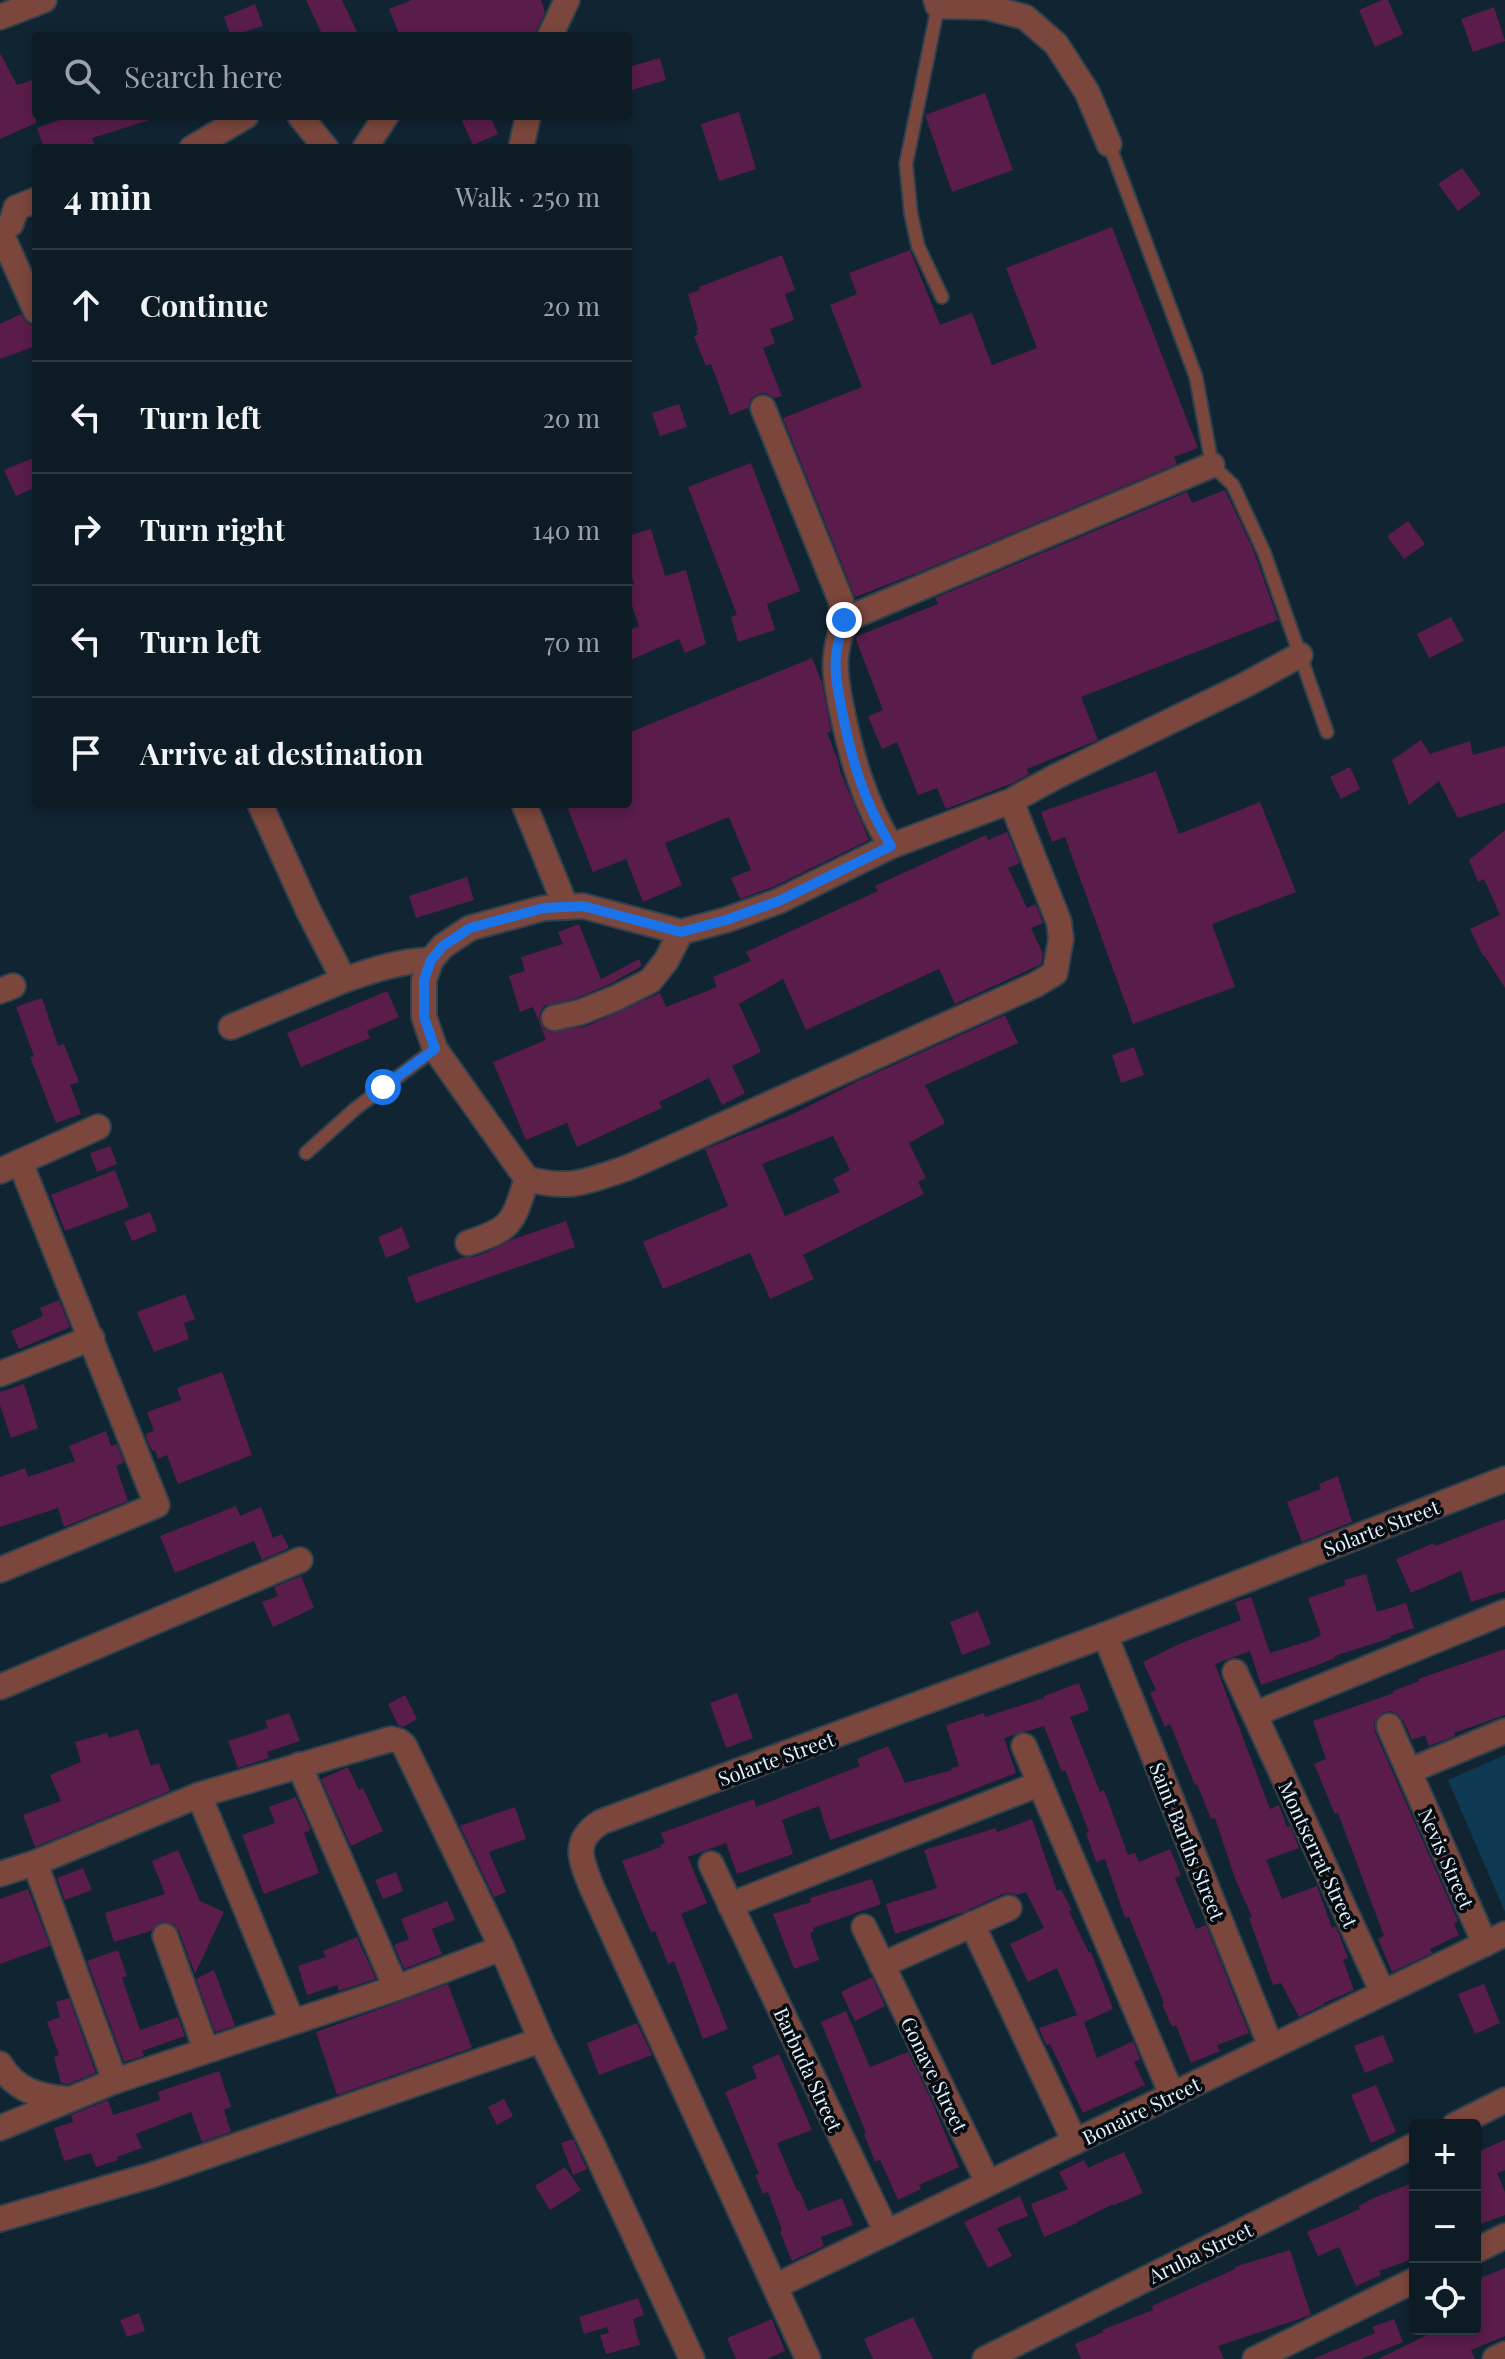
<!DOCTYPE html>
<meta charset="utf-8">
<style>
body{margin:0;font-family:"Playfair Display",serif;background:#1b2832;color:#f1f3f6}
.controls{position:absolute;right:24px;bottom:24px;display:grid;overflow:hidden;border-radius:8px;box-shadow:0 4px 12px #0003}
.controls button{width:72px;height:72px;display:grid;place-items:center;padding:0;border:0;border-bottom:2px solid #2d3942;background:#0d1b25;color:#f1f3f6;font:40px sans-serif}
.stop{position:absolute;width:24px;height:24px;margin:-18px;border:6px solid #1a73e8;border-radius:50%;background:#fff}
.stop.end{background:#1a73e8;border-color:#fff;box-shadow:0 2px 8px #0008}
.list{margin:0;padding:0;list-style:none}
h2{display:flex;justify-content:space-between;align-items:center;height:104px;margin:0;padding:0 32px;font-size:34px}
h2 small{font-size:26px;font-weight:400;color:#9aa1a7}
.list li{display:grid;grid-template-columns:52px 1fr auto;gap:24px;align-items:center;box-sizing:border-box;height:112px;padding:0 32px;border-top:2px solid #2d3942}
.list b{display:block;font-size:30px;white-space:nowrap}
.list em{font-size:26px;font-style:normal;color:#9aa1a7}
.icon{flex:none;width:44px;height:44px;fill:none;stroke:currentColor;stroke-width:2;stroke-linecap:round;stroke-linejoin:round}
.map{position:relative;flex:none;width:1505px;height:2359px;overflow:hidden}
.search{position:absolute;background:#0d1b25;box-shadow:0 4px 12px #0003;left:32px;top:32px;width:600px;height:88px;display:flex;align-items:center;gap:20px;box-sizing:border-box;padding:0 28px;border-radius:8px;color:#9aa1a7;font-size:30px}
.panel{position:absolute;background:#0d1b25;box-shadow:0 4px 12px #0003;left:32px;top:144px;width:600px;height:664px;border-radius:8px}
.map>svg:first-child{display:block}
.green{fill:#0f3852}
.building{fill:#5a1c4b;fill-rule:evenodd}
.lines{fill:none;stroke-linecap:round;stroke-linejoin:round}
.service-casing{stroke:#2f414d;stroke-width:16}
.minor-casing{stroke:#2f414d;stroke-width:28}
.service{stroke:#7b463c;stroke-width:12}
.minor{stroke:#7b463c;stroke-width:24}
.route{stroke:#1a73e8;stroke-width:10}
.labels{text-anchor:middle;dominant-baseline:central;stroke-width:7;stroke-linejoin:round;paint-order:stroke}
.street-label{font-size:20px;fill:#e5f1fa;stroke:#050c12}
</style>
<div class="map">
<svg width="1505" height="2359" viewBox="0 0 1505 2359">
<rect width="100%" height="100%" fill="#112431"/>
<polygon class="green" points="1505,1755 1505,1912 1448,1780"/>
<g class="building">
<polygon points="306,0 342,0 359,36 323,36"/>
<polygon points="412,0 541,0 545,12 536,32 526,36 400,36 389,9"/>
<polygon points="1382,0 1388,0 1403,34 1375,47 1359,10"/>
<polygon points="255,4 263,26 231,36 224,17"/>
<polygon points="1494,7 1505,41 1473,52 1461,19"/>
<polygon points="0,53 17,85 36,79 36,123 0,139"/>
<polygon points="660,58 666,80 628,91 628,67"/>
<polygon points="985,93 1013,170 952,192 925,115"/>
<polygon points="739,112 756,169 719,181 701,124"/>
<polygon points="70,116 149,116 150,120 92,138 96,148 44,148 37,128"/>
<polygon points="460,116 490,116 498,134 473,145"/>
<polygon points="1462,168 1481,194 1458,211 1438,184"/>
<polygon points="1112,227 1198,448 1174,457 1177,464 920,572 855,597 783,418 862,387 830,305 857,294 849,273 910,250 940,325 972,313 992,365 1037,348 1006,268"/>
<polygon points="782,255 795,290 785,294 794,320 770,329 775,343 763,348 782,396 774,398 766,393 758,394 751,399 748,408 730,415 711,364 706,366 694,336 698,334 696,331 698,330 688,294 700,290 699,287"/>
<polygon points="21,314 27,323 34,326 36,346 0,359 0,324"/>
<polygon points="679,404 687,427 660,436 652,413"/>
<polygon points="36,457 36,487 16,496 4,470"/>
<polygon points="751,463 800,591 767,604 775,630 738,642 731,617 737,615 688,487"/>
<polygon points="1225,490 1253,549 1278,620 1081,697 1098,740 1027,769 1029,774 1013,783 946,809 937,788 918,795 897,742 882,749 868,716 883,710 855,637 938,604 935,598 1187,492 1192,503"/>
<polygon points="1408,521 1425,544 1404,559 1387,536"/>
<polygon points="651,529 665,576 686,570 706,644 685,653 679,639 628,661 628,631 639,626 628,594 628,586 634,584 628,562 628,536"/>
<polygon points="1451,617 1464,641 1429,658 1417,634"/>
<polygon points="812,658 822,683 831,731 827,733 838,760 840,771 869,840 773,887 740,899 731,878 751,870 729,817 665,843 682,885 643,902 626,859 593,872 566,804 628,804 628,733"/>
<polygon points="1421,740 1430,754 1470,741 1473,755 1505,746 1505,803 1458,818 1439,781 1409,805 1392,760"/>
<polygon points="1350,767 1360,789 1341,799 1330,777"/>
<polygon points="1156,771 1179,834 1260,802 1296,892 1212,924 1235,987 1133,1024 1065,837 1052,842 1041,812"/>
<polygon points="1505,830 1505,988 1484,955 1483,956 1470,929 1500,915 1484,879 1478,882 1469,860"/>
<polygon points="1007,832 1020,863 1008,868 1027,908 1036,904 1043,923 1031,928 1043,954 1041,964 955,1004 939,969 806,1030 783,979 739,1004 761,1052 732,1066 745,1093 722,1105 709,1078 659,1102 662,1108 577,1147 567,1123 526,1140 493,1062 546,1040 533,1007 520,1012 509,976 525,971 521,957 563,944 558,932 579,924 601,979 639,959 642,966 610,984 577,998 544,1006 540,1013 539,1020 544,1029 550,1032 587,1026 660,993 666,1007 717,987 713,977 751,961 746,952 878,891 875,886 986,835 988,840"/>
<polygon points="467,877 474,900 416,918 409,896"/>
<polygon points="387,991 399,1017 367,1031 370,1038 301,1067 287,1033"/>
<polygon points="42,998 58,1046 64,1044 79,1082 70,1085 81,1114 56,1123 30,1057 34,1056 16,1007"/>
<path d="M1005,1015L1018,1043L925,1085L945,1123L909,1143L926,1178L918,1182L924,1194L803,1255L814,1279L770,1299L750,1253L663,1289L643,1242L728,1206L705,1149L791,1115L860,1080ZM833,1136L850,1170L833,1179L840,1192L785,1216L762,1164Z"/>
<polygon points="1134,1047 1144,1075 1121,1083 1112,1055"/>
<polygon points="110,1146 117,1164 97,1172 90,1153"/>
<polygon points="115,1170 129,1207 65,1231 51,1195"/>
<polygon points="150,1212 157,1231 132,1241 124,1222"/>
<polygon points="566,1221 575,1247 416,1303 407,1277 464,1257 473,1257 488,1252 511,1240"/>
<polygon points="402,1227 410,1248 386,1258 378,1237"/>
<polygon points="185,1294 195,1319 184,1323 189,1339 154,1352 137,1312"/>
<polygon points="59,1300 70,1327 19,1349 11,1331 43,1316 40,1308"/>
<polygon points="222,1372 252,1455 178,1484 167,1455 158,1459 155,1450 152,1451 145,1434 154,1431 147,1412 181,1400 177,1388"/>
<polygon points="24,1384 38,1428 11,1438 0,1405 0,1392"/>
<polygon points="106,1431 111,1446 117,1444 124,1462 116,1466 128,1501 64,1527 58,1508 0,1527 0,1477 25,1468 28,1477 75,1461 69,1446"/>
<polygon points="1338,1476 1352,1522 1302,1542 1287,1502 1321,1489 1319,1484"/>
<polygon points="236,1506 240,1516 261,1507 273,1538 282,1534 289,1548 262,1560 254,1541 175,1573 160,1536"/>
<polygon points="1505,1519 1505,1591 1471,1602 1461,1571 1411,1593 1396,1559 1434,1543 1435,1546"/>
<polygon points="1366,1574 1377,1612 1406,1603 1414,1628 1390,1636 1391,1638 1334,1656 1335,1658 1315,1666 1261,1685 1250,1651 1215,1664 1270,1809 1279,1805 1287,1827 1290,1826 1299,1848 1266,1860 1282,1899 1317,1886 1332,1928 1336,1926 1348,1958 1343,1960 1354,1990 1324,2003 1325,2004 1299,2017 1281,1983 1273,1985 1249,1918 1252,1917 1236,1881 1215,1818 1211,1819 1197,1784 1195,1785 1170,1724 1165,1727 1150,1693 1156,1690 1143,1662 1179,1644 1241,1620 1235,1602 1251,1597 1270,1653 1312,1640 1321,1635 1308,1598 1346,1585 1344,1580"/>
<polygon points="301,1576 314,1608 273,1627 262,1602 278,1596 274,1587"/>
<polygon points="978,1611 991,1644 962,1655 950,1622"/>
<polygon points="1505,1649 1505,1715 1454,1733 1455,1736 1429,1746 1425,1735 1412,1740 1403,1720 1397,1714 1390,1711 1382,1713 1374,1724 1375,1732 1458,1921 1454,1924 1459,1935 1430,1949 1432,1953 1392,1972 1378,1939 1384,1936 1338,1813 1335,1814 1314,1764 1326,1759 1313,1721 1394,1693 1393,1691 1419,1681 1418,1679"/>
<polygon points="1079,1683 1089,1710 1070,1717 1100,1792 1104,1790 1128,1855 1135,1853 1139,1862 1170,1849 1181,1875 1175,1878 1196,1929 1206,1925 1249,2033 1217,2045 1220,2051 1191,2063 1176,2025 1172,2027 1162,2004 1164,2003 1129,1917 1125,1918 1105,1859 1096,1862 1086,1833 1089,1832 1065,1770 1062,1772 1044,1726 1004,1738 1016,1773 946,1800 830,1840 819,1806 782,1820 793,1854 737,1874 726,1843 688,1857 707,1903 681,1914 728,2029 703,2039 674,1961 668,1964 655,1931 651,1932 642,1911 622,1861 661,1847 660,1845 665,1843 661,1833 754,1799 756,1807 860,1766 857,1759 888,1746 905,1783 952,1770 951,1768 959,1766 946,1725 984,1713 985,1717 1044,1698 1044,1696"/>
<polygon points="737,1693 753,1738 726,1748 710,1703"/>
<polygon points="405,1695 417,1719 403,1727 398,1725 388,1704"/>
<polygon points="289,1713 300,1741 267,1752 269,1758 238,1768 228,1741 268,1728 265,1721"/>
<polygon points="138,1729 151,1766 159,1763 170,1791 35,1847 23,1815 61,1801 50,1775 81,1762 75,1742 107,1733 109,1738"/>
<polygon points="348,1767 359,1790 363,1788 383,1831 351,1846 321,1779"/>
<polygon points="296,1797 311,1830 304,1833 319,1873 264,1894 242,1835 275,1823 269,1807"/>
<polygon points="515,1807 526,1839 489,1852 506,1892 494,1897 460,1826"/>
<polygon points="1032,1819 1057,1891 1061,1889 1072,1910 1069,1911 1089,1953 1091,1952 1113,2009 1084,2022 1097,2058 1133,2041 1140,2059 1134,2062 1145,2085 1083,2113 1050,2044 1046,2045 1039,2028 1077,2015 1057,1968 1028,1982 1010,1944 1044,1928 1026,1892 1017,1895 1010,1893 1003,1894 964,1912 895,1934 886,1904 937,1888 924,1850 996,1828 997,1832"/>
<polygon points="178,1850 200,1901 224,1912 195,1974 179,1931 174,1924 161,1922 151,1931 114,1942 105,1913 165,1894 152,1861"/>
<polygon points="83,1868 92,1890 65,1900 57,1878"/>
<polygon points="396,1872 403,1891 383,1899 375,1880"/>
<polygon points="872,1879 881,1904 813,1928 814,1932 810,1933 819,1960 794,1969 773,1914 811,1902 810,1898"/>
<polygon points="28,1889 50,1946 0,1964 0,1899"/>
<polygon points="447,1901 455,1920 432,1929 442,1954 404,1969 394,1945 409,1939 401,1919"/>
<polygon points="357,1937 376,1979 339,1991 337,1985 307,1995 298,1966 326,1957 323,1951"/>
<polygon points="118,1950 127,1976 122,1978 140,2030 178,2017 185,2036 142,2051 144,2056 124,2062 87,1961"/>
<polygon points="214,1970 235,2026 215,2032 196,1979"/>
<polygon points="872,1977 885,2006 855,2021 841,1992"/>
<polygon points="448,1984 472,2048 337,2095 316,2032"/>
<polygon points="1484,1984 1500,2023 1475,2034 1458,1994"/>
<polygon points="69,1998 96,2073 68,2084 61,2083 54,2057 59,2055 47,2022 60,2017 56,2002"/>
<polygon points="846,2011 870,2067 908,2052 932,2102 959,2167 919,2185 921,2189 898,2200 880,2160 875,2162 864,2134 866,2133 821,2022"/>
<polygon points="637,2023 652,2055 599,2075 587,2043"/>
<polygon points="1383,2035 1394,2061 1365,2073 1354,2046"/>
<polygon points="779,2054 812,2130 777,2143 797,2191 799,2190 808,2211 842,2198 853,2225 821,2237 824,2246 792,2261 780,2232 782,2230 768,2192 763,2194 755,2175 759,2174 725,2092 757,2078 752,2066"/>
<polygon points="219,2071 231,2107 224,2110 231,2132 202,2142 191,2112 136,2134 142,2148 117,2157 118,2160 96,2167 91,2153 64,2161 54,2128 73,2122 71,2115 108,2100 113,2115 160,2100 158,2092"/>
<polygon points="1376,2085 1396,2132 1371,2143 1351,2095"/>
<polygon points="504,2099 513,2116 497,2125 488,2107"/>
<polygon points="573,2139 587,2169 573,2175 561,2143"/>
<polygon points="1505,2140 1505,2170 1497,2173 1505,2192 1505,2215 1475,2226 1475,2153"/>
<polygon points="1124,2152 1143,2193 1114,2205 1113,2204 1077,2222 1077,2223 1044,2237 1031,2204 1068,2189 1059,2172 1084,2160 1088,2168"/>
<polygon points="565,2167 581,2190 550,2210 535,2186"/>
<polygon points="1415,2182 1415,2258 1379,2271 1381,2275 1356,2286 1339,2247 1318,2256 1307,2232 1360,2209 1358,2206 1376,2197"/>
<polygon points="1020,2196 1028,2216 997,2228 1012,2256 988,2268 964,2222"/>
<polygon points="1290,2250 1311,2315 1218,2346 1224,2359 1081,2359 1075,2344 1103,2332 1102,2330 1153,2310 1152,2306 1235,2269 1234,2267"/>
<polygon points="1505,2268 1505,2336 1471,2350 1475,2359 1378,2359 1439,2329 1475,2329 1475,2280"/>
<polygon points="638,2298 644,2315 633,2319 640,2345 606,2354 600,2335 609,2333 607,2327 584,2334 579,2317"/>
<polygon points="139,2313 145,2331 127,2337 120,2320"/>
<polygon points="913,2317 933,2359 873,2359 864,2339"/>
<polygon points="772,2319 785,2351 767,2359 736,2359 727,2338"/>
<polygon points="1394,2319 1403,2342 1361,2359 1313,2359 1375,2333 1372,2327"/>
</g>
<g class="lines">
<g class="service-casing">
<g id="service">
<polyline points="938,6 906,164 911,214 918,246 942,297"/>
<polyline points="1109,144 1196,377 1212,465 1233,485 1264,552 1327,732"/>
<polyline points="306,1153 355,1109 435,1049"/>
</g>
</g>
<g class="minor-casing">
<g id="minor">
<polyline points="936,0 938,6 986,7 1025,17 1056,44 1087,92 1109,144"/>
<polyline points="0,17 44,0"/>
<polyline points="550,36 567,0"/>
<polyline points="300,116 326,148"/>
<polyline points="192,148 246,116"/>
<polyline points="365,148 386,116"/>
<polyline points="521,148 528,116"/>
<polyline points="0,231 36,311"/>
<polyline points="0,231 11,224 16,208 36,200"/>
<polyline points="763,408 841,601 844,620"/>
<path d="M1011,801L1059,922L1061,939L1055,973L1035,985L627,1168C585,1182 571,1190 527,1179L435,1049L424,1017V980L431,960L443,946L470,928L544,908L583,906L681,932L726,920L779,901L891,846L1011,801L1057,776L1243,686L1300,655"/>
<polyline points="524,804 566,907"/>
<path d="M891,846C864,802 851,756 841,706C838,690 834,672 836,656C837,644 841,632 844,620L1212,465"/>
<path d="M344,980C373,970 399,961 431,960"/>
<polyline points="0,991 13,986"/>
<polyline points="554,1018 581,1012 616,998 650,981 666,961 681,932"/>
<polyline points="231,1027 344,980 308,910 260,804"/>
<polyline points="0,1171 98,1127"/>
<path d="M468,1243C514,1228 512,1223 527,1179"/>
<polyline points="0,1374 92,1338"/>
<polyline points="0,1570 157,1505 20,1162"/>
<polyline points="1105,1635 1271,2047"/>
<polyline points="1235,1672 1383,1993"/>
<polyline points="0,1687 300,1560"/>
<polyline points="1255,1714 1505,1612"/>
<polyline points="1389,1726 1485,1944"/>
<polyline points="1024,1746 1172,2095"/>
<polyline points="299,1765 396,1988"/>
<polyline points="1409,1771 1505,1731"/>
<polyline points="199,1795 292,2021"/>
<polyline points="35,1863 115,2081"/>
<polyline points="711,1864 887,2233"/>
<polyline points="0,1874 35,1863 199,1795 391,1739 399,1741 404,1745 502,1948"/>
<polyline points="730,1905 1039,1784"/>
<polyline points="972,1924 1075,2142"/>
<polyline points="864,1927 988,2183"/>
<polyline points="165,1936 206,2050"/>
<polyline points="882,1965 1009,1908"/>
<path d="M0,2064C15,2090 39,2097 68,2099"/>
<polyline points="1455,2125 1505,2100"/>
<polyline points="0,2128 115,2081 396,1988 502,1948 541,2040 595,2150 692,2359"/>
<polyline points="0,2219 152,2175 541,2040"/>
<polyline points="1475,2251 1505,2236"/>
<polyline points="776,2286 1505,1934"/>
<path d="M808,2359L592,1888C581,1860 571,1841 601,1822L1105,1635L1505,1479"/>
<polyline points="985,2359 1415,2145"/>
<polyline points="1255,2359 1415,2280"/>
<polyline points="1495,2359 1505,2354"/>
</g>
</g>
<use href="#service" class="service"/>
<use href="#minor" class="minor"/>
</g>
<g class="lines">
<path class="route" d="M383,1087L435,1049L424,1017V980L431,960L443,946L470,928L544,908L583,906L681,932L726,920L779,901L891,846C863,800 851,758 841,706C838,690 834,672 836,657C837,644 841,632 844,620"/>
</g>
<g class="labels">
<g class="street-label">
<text transform="translate(1381 1527) rotate(-21)">Solarte Street</text>
<text transform="translate(776 1758) rotate(-20)">Solarte Street</text>
<text transform="translate(1188 1841) rotate(68)">Saint Barths Street</text>
<text transform="translate(1319 1854) rotate(65)">Montserrat Street</text>
<text transform="translate(1447 1858) rotate(66)">Nevis Street</text>
<text transform="translate(809 2069) rotate(65)">Barbuda Street</text>
<text transform="translate(935 2074) rotate(64)">Gonave Street</text>
<text transform="translate(1141 2110) rotate(-26)">Bonaire Street</text>
<text transform="translate(1200 2252) rotate(-26)">Aruba Street</text>
</g>
</g>
</svg>
<div class="controls">
<button>+</button>
<button>−</button>
<button><svg class="icon" aria-label="locate" viewBox="0 0 24 24"><circle cx="12" cy="12" r="6"/><path d="M12 2v4M12 18v4M2 12h4M18 12h4"/></svg></button>
</div>
<div class="stop" style="left:383px;top:1087px"></div>
<div class="stop end" style="left:844px;top:620px"></div>
<div class="search"><svg class="icon" aria-label="search" viewBox="0 0 24 24"><circle cx="10" cy="10" r="6"/><path d="M15 15l6 6"/></svg>Search here</div>
<section class="panel">
<h2>4 min<small>Walk · 250 m</small></h2>
<ul class="list">
<li><svg class="icon" aria-label="ahead" viewBox="0 0 24 24"><path d="M12 20V5M6 11l6-6 6 6"/></svg><div><b>Continue</b></div><em>20 m</em></li>
<li><svg class="icon" aria-label="left" viewBox="0 0 24 24"><path d="M17 20v-9H6M10 6l-5 5 5 5"/></svg><div><b>Turn left</b></div><em>20 m</em></li>
<li><svg class="icon" aria-label="right" viewBox="0 0 24 24"><path d="M7 20v-9h11M14 6l5 5-5 5"/></svg><div><b>Turn right</b></div><em>140 m</em></li>
<li><svg class="icon" aria-label="left" viewBox="0 0 24 24"><path d="M17 20v-9H6M10 6l-5 5 5 5"/></svg><div><b>Turn left</b></div><em>70 m</em></li>
<li><svg class="icon" aria-label="arrive" viewBox="0 0 24 24"><path d="M6 21V4h12l-3 4 3 4H6"/></svg><div><b>Arrive at destination</b></div></li>
</ul>
</section>
</div>
